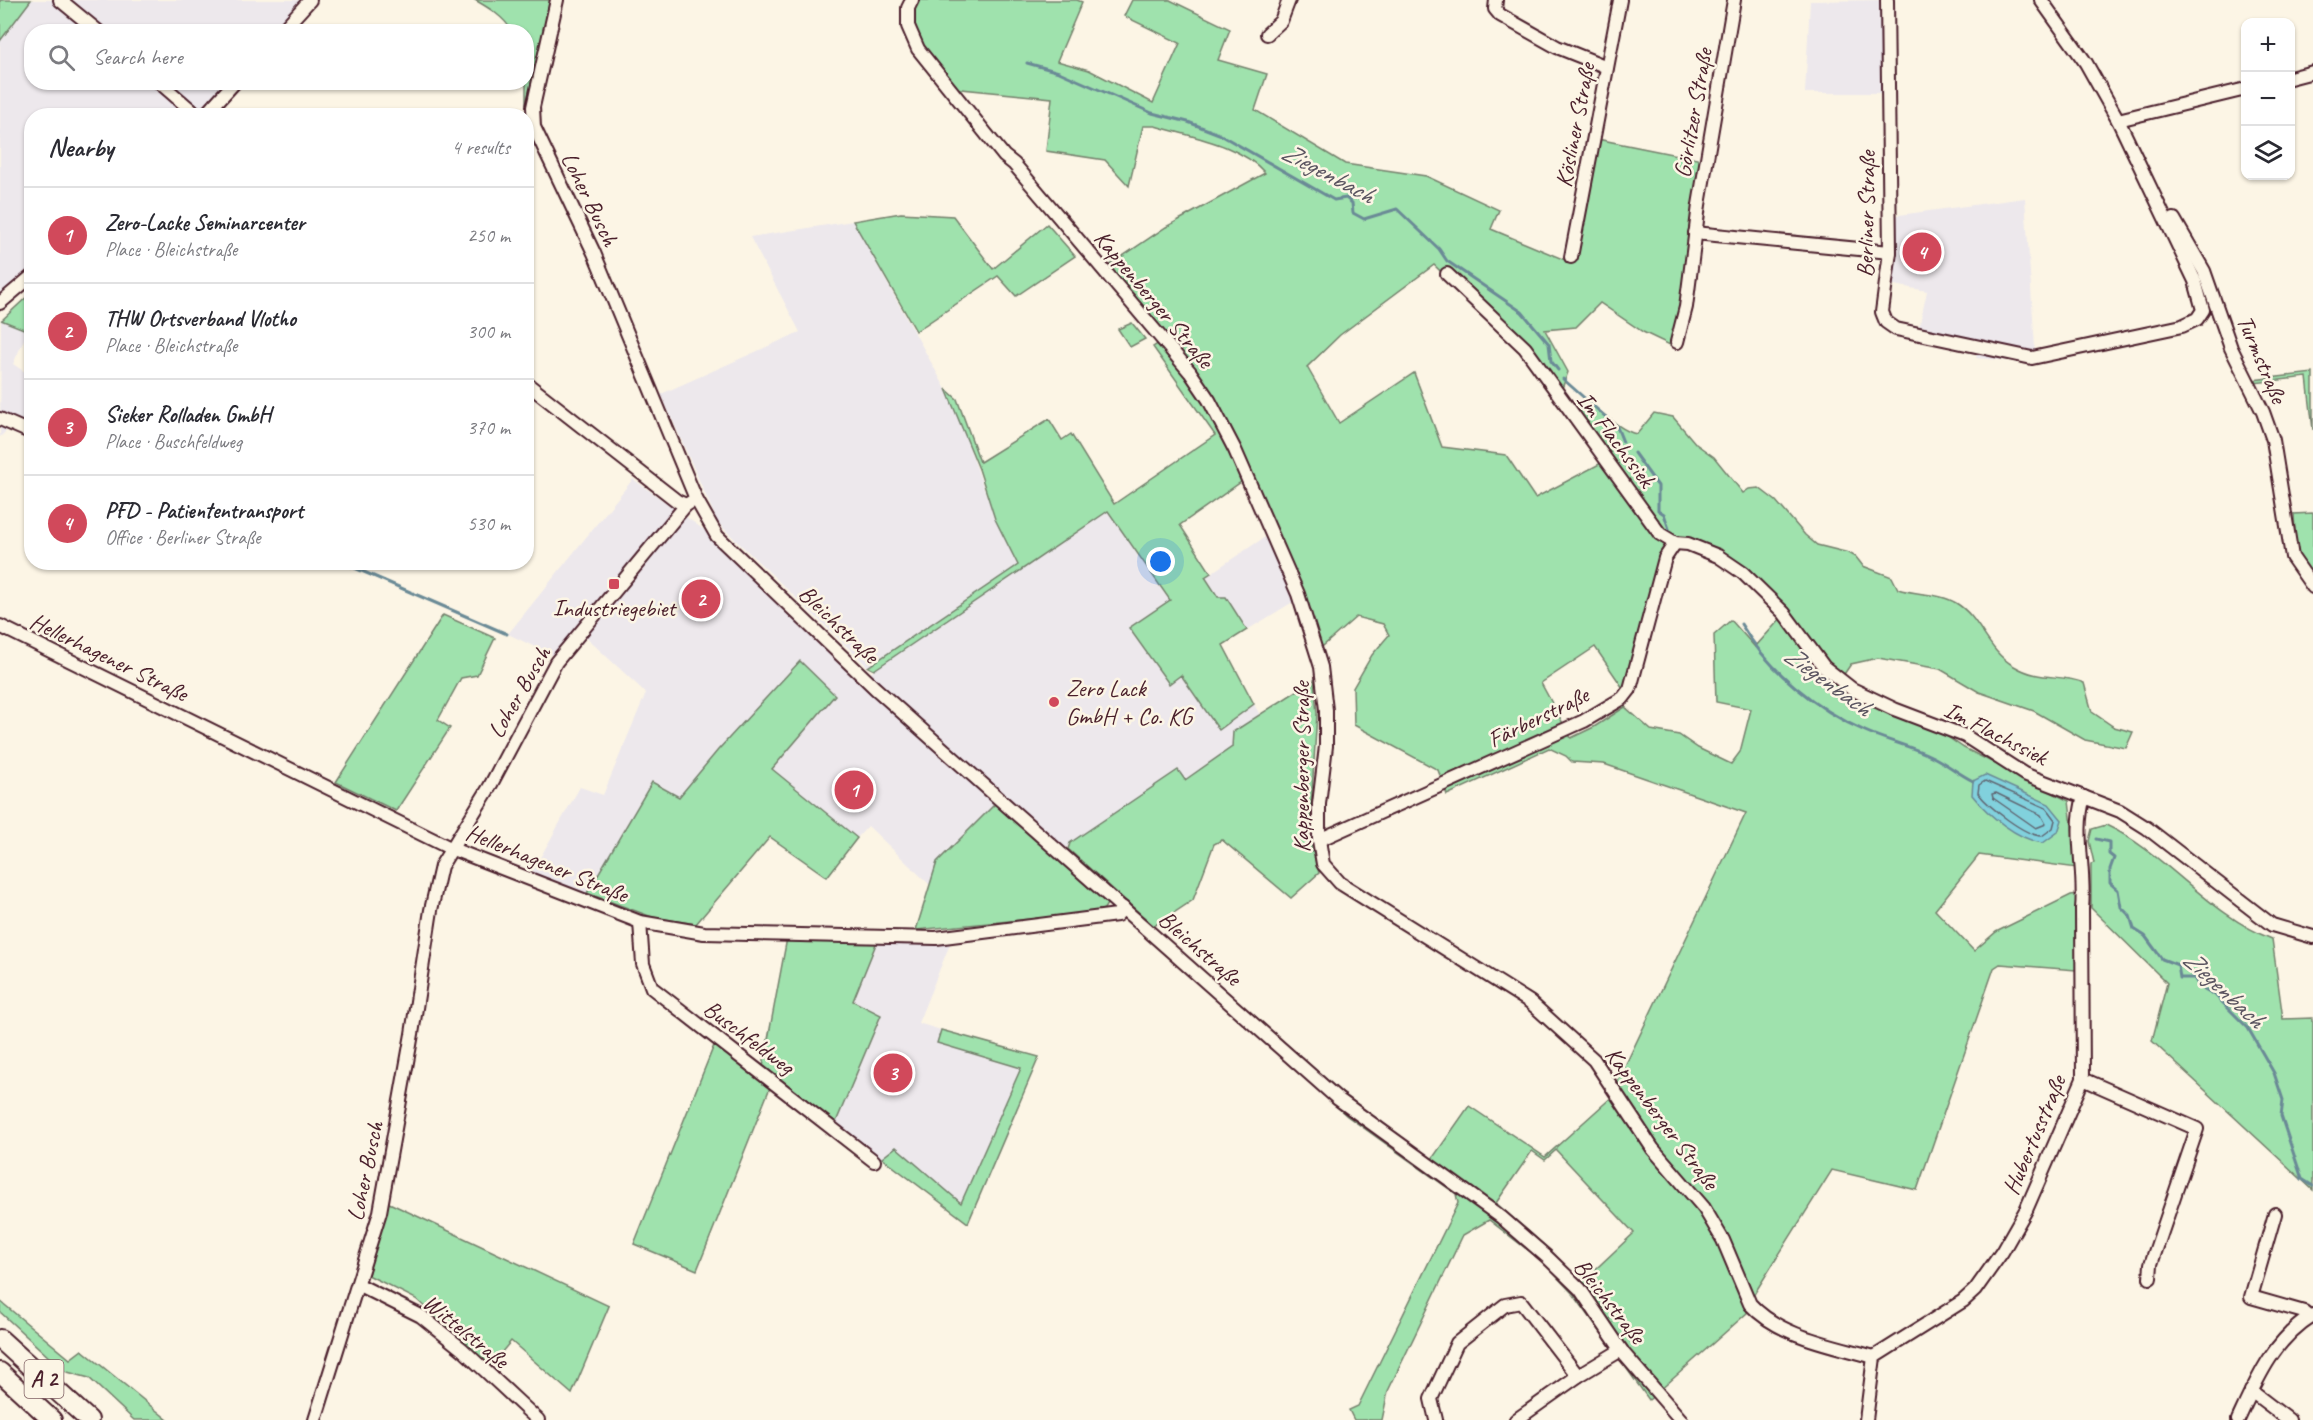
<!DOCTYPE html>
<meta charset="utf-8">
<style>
body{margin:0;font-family:Caveat,sans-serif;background:#f7f7f7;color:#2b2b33}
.controls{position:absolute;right:18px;top:18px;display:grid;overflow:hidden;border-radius:12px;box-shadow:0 2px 4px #0004}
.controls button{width:54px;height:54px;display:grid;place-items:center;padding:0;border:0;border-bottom:2px solid #e1e1e2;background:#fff;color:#2b2b33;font:30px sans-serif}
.you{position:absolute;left:1161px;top:562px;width:21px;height:21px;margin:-15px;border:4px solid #fff;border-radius:50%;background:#1a73e8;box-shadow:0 0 0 9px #1a73e833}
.badge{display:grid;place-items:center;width:39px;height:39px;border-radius:50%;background:#d1495b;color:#fff;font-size:20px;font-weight:700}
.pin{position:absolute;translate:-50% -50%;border:3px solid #fff;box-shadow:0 2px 6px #0006}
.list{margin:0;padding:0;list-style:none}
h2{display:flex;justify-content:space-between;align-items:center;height:78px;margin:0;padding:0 24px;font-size:26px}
h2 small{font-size:20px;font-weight:400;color:#7c7c81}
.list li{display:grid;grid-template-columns:39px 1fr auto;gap:18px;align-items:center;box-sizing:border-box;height:96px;padding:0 24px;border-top:2px solid #e1e1e2}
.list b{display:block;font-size:22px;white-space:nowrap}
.list p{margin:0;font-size:20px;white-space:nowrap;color:#7c7c81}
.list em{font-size:20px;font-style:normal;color:#7c7c81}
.icon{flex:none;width:33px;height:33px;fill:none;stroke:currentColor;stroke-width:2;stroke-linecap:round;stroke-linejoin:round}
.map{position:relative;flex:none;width:2313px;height:1420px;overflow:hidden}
.search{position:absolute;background:#fff;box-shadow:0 2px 4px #0004;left:24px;top:24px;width:510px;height:66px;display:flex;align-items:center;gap:15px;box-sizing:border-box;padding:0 21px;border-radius:24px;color:#7c7c81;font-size:22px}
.panel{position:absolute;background:#fff;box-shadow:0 2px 4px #0004;left:24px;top:108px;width:510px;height:462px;border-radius:24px}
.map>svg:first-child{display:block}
.built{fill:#ede8ec}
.green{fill:#9fe2ad;stroke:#74806c;stroke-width:1.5;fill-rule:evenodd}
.water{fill:#81d1dd;stroke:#6b8a96;stroke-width:1.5}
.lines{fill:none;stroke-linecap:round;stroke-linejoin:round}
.shore{stroke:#606672;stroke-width:1.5}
.stream{stroke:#6b8a96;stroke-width:3}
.minor-casing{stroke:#4a1f2b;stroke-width:16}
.highway-casing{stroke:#4a1f2b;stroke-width:22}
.minor{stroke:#fcf5e5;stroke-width:12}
.highway{stroke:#fcf5e5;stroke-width:18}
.poi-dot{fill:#d1495b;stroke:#fcf5e5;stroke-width:2}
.labels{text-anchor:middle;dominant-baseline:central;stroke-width:5;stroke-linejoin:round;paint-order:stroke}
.shield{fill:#fcf5e5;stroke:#7f5f63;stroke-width:1.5}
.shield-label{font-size:22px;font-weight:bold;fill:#4a1f2b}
.street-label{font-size:24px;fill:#4a1f2b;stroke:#fcf5e5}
.poi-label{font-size:24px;fill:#4a1f2b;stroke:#fcf5e5}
.water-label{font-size:26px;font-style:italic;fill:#5a5460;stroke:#fcf5e5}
</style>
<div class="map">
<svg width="2313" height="1420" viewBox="0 0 2313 1420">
<rect width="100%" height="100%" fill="#fcf5e5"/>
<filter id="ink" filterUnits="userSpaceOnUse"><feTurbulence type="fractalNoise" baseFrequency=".0167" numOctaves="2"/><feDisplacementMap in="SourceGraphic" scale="12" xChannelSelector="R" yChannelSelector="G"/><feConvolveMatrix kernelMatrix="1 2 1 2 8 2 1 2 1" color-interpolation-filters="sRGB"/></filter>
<g filter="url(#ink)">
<g class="built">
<polygon points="31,0 303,0 274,31 32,32 32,82 226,83 195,115 32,116 31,269 0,298 0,41"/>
<polygon points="1883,0 1884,93 1805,93 1810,1"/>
<polygon points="2025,198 2036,363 1976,358 1978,351 1917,337 1927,291 1883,283 1892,216"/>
<polygon points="853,221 953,402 995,519 1018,565 868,667 718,523 661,394 800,332 750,237"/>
<polygon points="1,320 28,331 13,364 31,376 32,437 10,427 0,437"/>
<polygon points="633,479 714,537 864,680 874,670 1108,510 1170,600 1129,628 1169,684 1181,675 1219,730 1254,704 1260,715 1233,732 1233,747 1184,780 1178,771 1070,843 1059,858 937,862 930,885 868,826 857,838 772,769 834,696 800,661 718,750 679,797 652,782 587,893 532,872 580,787 603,795 646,693 580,632 554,656 508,634"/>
<polygon points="1268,535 1296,600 1247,630 1226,597 1218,598 1205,577"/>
<polygon points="878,939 952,939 918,1023 941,1030 938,1043 1021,1067 960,1204 896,1148 882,1158 836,1122 881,1015 852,1001"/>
</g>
<g class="green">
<polygon points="0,0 31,0 0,41"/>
<path d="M475,0H552L526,112V32L512,31C504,17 489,8 475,0Z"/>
<path d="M917,0H1077L1082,2L1057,61L1089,70L1153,103L1180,43L1124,16L1132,0H1170L1230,29L1218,60L1267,74L1255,110L1345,164L1426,176L1499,210L1491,229L1572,263L1597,139L1702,160L1687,275L1672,346L1643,332L1600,303L1576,327L1545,330L1568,372L1559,397L1547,375L1434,265L1340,335L1307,367L1339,423L1414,373L1442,447L1506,455L1535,498L1609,459L1574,416L1584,398C1600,410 1620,431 1637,434L1654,413L1673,417L1696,444L1714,457L1743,493L1749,489L1759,488L1776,501L1805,535L1817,545L1849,553L1856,557L1863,566L1892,577L1898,589C1916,595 1940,593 1956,603C1981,618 1986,650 2014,666C2041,682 2060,673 2084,683L2092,712L2114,727L2133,732L2126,748L2085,740L2034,711L1979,692L1940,669L1878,658L1851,664L1838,683L1914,714L1964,748L2069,801L2077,868L1979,855L1935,910L1974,951L1996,932L2071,895L2078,894L2076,970L2000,964L1994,968L1917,1190L1832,1170L1746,1307L1747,1313L1649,1400L1574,1295L1542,1261L1489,1220L1463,1235L1388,1391L1382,1420H1354L1349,1410L1358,1406L1458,1203L1456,1194L1347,1116L1201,985L1210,977L1341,1092L1432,1159L1469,1106L1545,1157L1614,1095V1089L1746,813L1604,764L1572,762L1566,756L1549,748L1447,795L1438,770L1354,725L1353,688L1372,655L1389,635L1383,624L1356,617L1315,653L1313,639L1244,480L1180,525L1211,573L1205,577L1218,597H1226L1247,630L1223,645L1254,704L1219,730L1181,675L1169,684L1129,628L1170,600L1108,511L874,670L868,667L1018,565L995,519L979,469L946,389L957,399L980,462L1049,419L1062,440L1071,434L1114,504L1215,435L1153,347L1159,343L1102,270L1166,227L1265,173C1240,144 1191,137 1155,126H1143L1129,186L1105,160L1046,151L1052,98L951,88L915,38V7ZM1675,545L1716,559L1745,581L1781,618L1755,647L1731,620L1714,635L1716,702L1751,709L1740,752L1731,764L1698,748L1679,735L1651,730L1625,707L1594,727L1571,738L1541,683L1595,647L1625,691ZM1556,1150L1634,1233L1582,1282L1551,1251L1496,1203L1532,1151L1545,1160Z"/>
<polygon points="901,213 953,216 993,269 1047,224 1075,256 1016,296 998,276 916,331 853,221"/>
<polygon points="31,293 31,332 1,320 2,320"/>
<polygon points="1132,323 1145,339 1130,347 1118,329"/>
<polygon points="2313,373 2313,430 2307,377 2254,383 2253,380"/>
<polygon points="2313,513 2313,579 2296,550 2294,514"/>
<polygon points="443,615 495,638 477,675 461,678 438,720 450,728 396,811 336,782"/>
<polygon points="800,661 835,695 772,769 857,838 827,877 770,837 696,924 652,917 587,893 652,782 679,797 718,750"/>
<polygon points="1314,680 1317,714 1309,839 1319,873 1291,898 1222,840 1214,844 1193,900 1154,926 1068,849 1070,843 1178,770 1185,780 1232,747 1233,732"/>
<polygon points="997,802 1104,898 1107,904 1104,909 1093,913 916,930 937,862"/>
<path d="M2106,825C2166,853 2209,915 2272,939L2283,1019L2313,1018V1190L2152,1041L2167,983L2091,908V864L2094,863L2089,841L2092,829Z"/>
<polygon points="787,938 878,939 853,1001 881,1015 836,1122 763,1066"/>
<polygon points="941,1030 1039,1057 968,1223 882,1158 896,1147 961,1203 1021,1068 937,1043"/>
<polygon points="715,1043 771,1085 697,1270 634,1244"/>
<polygon points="387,1202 609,1306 572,1394 511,1341 490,1366 416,1299 368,1275"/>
<polygon points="0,1301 70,1359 82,1350 168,1420 134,1420 89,1378 64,1371 0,1312"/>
</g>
<path class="water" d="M1985,775L2049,804L2062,820L2058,832L2043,843C2018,840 1988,815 1972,795L1973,781Z"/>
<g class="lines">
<g class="shore">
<path d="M1985,781L2046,808L2055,820L2053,828L2042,836C2025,836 1989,807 1978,793L1979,785Z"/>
<polygon points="1996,793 2041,815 2046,824 2036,828 1993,798 1992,794"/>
</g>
<g class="stream">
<polyline points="1027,63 1059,72 1152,113 1188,122 1219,134 1334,200 1346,198 1352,203 1353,213 1364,219 1397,209 1439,249 1447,261 1522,312 1549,344 1551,361 1558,370"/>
<polyline points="1563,379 1617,427 1623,442"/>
<polyline points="1634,453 1658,486 1658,510 1664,514 1669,529"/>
<polyline points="341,562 507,634"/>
<path d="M1741,624C1767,669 1817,710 1865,731C1887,741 1911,746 1933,757C1947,764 1959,774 1973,781"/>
<polyline points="2096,839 2109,842 2109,854 2114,858 2110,869 2110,883 2118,890 2121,907 2130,916 2134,929 2145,936 2162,959 2178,965 2180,978 2194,978 2199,986 2215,995 2248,1028 2274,1073 2283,1100 2281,1116 2302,1179 2313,1186"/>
</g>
<g class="minor-casing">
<g id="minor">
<polyline points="60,0 99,32"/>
<polyline points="557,0 533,107 534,127 594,253 696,499 717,536 875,688 1005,804 1338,1099 1501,1217 1547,1257 1580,1289 1624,1354 1681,1420"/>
<path d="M912,0L908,8V26L918,49L1004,156L1014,164L1190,372L1209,400L1235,450L1298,594L1321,667L1326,710V746L1319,804V840L1323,864L1340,883L1530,1002L1594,1060L1653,1149L1704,1208L1723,1240L1750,1304C1780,1337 1833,1345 1874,1357"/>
<polyline points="1496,0 1495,9 1500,15 1557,47 1607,67"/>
<polyline points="1887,0 1890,252 1882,312 1886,322 1896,329 2032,358 2182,326 2197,319 2203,310 2195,281 2118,120 2086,63 2041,0"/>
<polyline points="281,32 310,0"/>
<polyline points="1267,34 1281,21 1289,0"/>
<polyline points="2290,78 2313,72"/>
<polyline points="159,82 198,116"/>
<polyline points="204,116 235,82"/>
<polyline points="2118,120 2246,89"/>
<polyline points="2174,219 2204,271 2231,348 2263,412 2273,440 2292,557 2313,587"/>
<polyline points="1695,233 1890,252"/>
<polyline points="1571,257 1620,0"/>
<polyline points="1447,274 1525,348 1660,534 1675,543 1688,544 1718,556 1743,573 1784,613 1824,667 1852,689 1894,709 1965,736 2024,774 2120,811 2147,828 2272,925 2313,937"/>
<polyline points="0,303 32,276"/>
<polyline points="1677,342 1686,307 1699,205 1734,0"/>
<polyline points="526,383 677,501 686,505"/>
<polyline points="0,419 32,433"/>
<polyline points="0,626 450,848 640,922 704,933 936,938 1117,915 1123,908"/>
<polyline points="1319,840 1584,721 1623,698 1630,689 1665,558 1675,543"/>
<polyline points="640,922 643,964 652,988 874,1161"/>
<polyline points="2083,1079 2197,1129 2151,1264 2150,1278"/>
<polyline points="2275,1214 2251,1297 2304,1312 2310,1317"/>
<polyline points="359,1285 421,1316 462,1349 538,1420"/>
<polyline points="2251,1391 2289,1420"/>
<polyline points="315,1420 380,1212 412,1034 431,910 441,866 489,788 556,662 686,505 696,499"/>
<polyline points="1436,1420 1431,1399 1457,1343 1505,1305 1521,1302 1578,1376"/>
<polyline points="1516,1420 1578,1376 1621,1350"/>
<path d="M1866,1420L1874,1357L1963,1301L1975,1290L2002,1252L2026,1210L2083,1079L2082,909C2086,871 2073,833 2084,797"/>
<path d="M2238,1420C2257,1379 2273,1340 2313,1315"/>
</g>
</g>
<g class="highway-casing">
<g id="highway">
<polyline points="0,1339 89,1420"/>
<polyline points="0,1372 52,1420"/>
</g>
</g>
<use href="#minor" class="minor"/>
<use href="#highway" class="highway"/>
</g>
</g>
<g class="poi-dot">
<rect x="608" y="578" width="12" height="12" rx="3"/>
<circle cx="1054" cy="702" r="6"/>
</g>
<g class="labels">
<rect class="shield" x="24.5" y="1360" width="39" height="38" rx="4.5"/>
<g class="shield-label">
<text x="44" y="1379">A 2</text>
</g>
<g class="street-label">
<text transform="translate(1693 113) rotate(-80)">Görlitzer Straße</text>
<text transform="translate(1575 125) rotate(-79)">Kösliner Straße</text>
<text transform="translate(590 199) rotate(64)">Loher Busch</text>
<text transform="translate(1866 214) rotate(-89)">Berliner Straße</text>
<text transform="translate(1154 299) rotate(50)">Kappenberger Straße</text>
<text transform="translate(2262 359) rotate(67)">Turmstraße</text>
<text transform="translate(1616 439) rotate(53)">Im Flachssiek</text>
<text transform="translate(839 624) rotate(44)">Bleichstraße</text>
<text transform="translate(109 657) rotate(26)">Hellerhagener Straße</text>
<text transform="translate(519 692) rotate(-60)">Loher Busch</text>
<text transform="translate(1538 717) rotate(-26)">Färberstraße</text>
<text transform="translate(1996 733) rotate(27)">Im Flachssiek</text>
<text transform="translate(1301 767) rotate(-90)">Kappenberger Straße</text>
<text transform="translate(547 863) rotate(22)">Hellerhagener Straße</text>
<text transform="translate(1200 948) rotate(41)">Bleichstraße</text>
<text transform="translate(749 1037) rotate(37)">Buschfeldweg</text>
<text transform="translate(1662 1118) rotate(53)">Kappenberger Straße</text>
<text transform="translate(2034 1135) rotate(-67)">Hubertusstraße</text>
<text transform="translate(365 1171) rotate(-78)">Loher Busch</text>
<text transform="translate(1610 1301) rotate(52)">Bleichstraße</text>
<text transform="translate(466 1331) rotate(39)">Wittelstraße</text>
</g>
<g class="poi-label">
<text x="614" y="608">Industriegebiet</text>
<text x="1066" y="688" text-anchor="start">Zero Lack<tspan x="1066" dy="28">GmbH + Co. KG</tspan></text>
</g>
<g class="water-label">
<text transform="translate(1328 173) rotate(28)">Ziegenbach</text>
<text transform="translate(1828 681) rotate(36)">Ziegenbach</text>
<text transform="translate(2224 989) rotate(43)">Ziegenbach</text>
</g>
</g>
</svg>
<div class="controls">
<button>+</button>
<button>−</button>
<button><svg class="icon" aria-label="layers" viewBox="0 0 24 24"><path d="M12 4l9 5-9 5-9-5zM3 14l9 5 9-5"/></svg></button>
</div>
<div class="you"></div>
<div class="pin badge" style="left:854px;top:790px">1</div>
<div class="pin badge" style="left:701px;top:599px">2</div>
<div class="pin badge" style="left:893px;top:1073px">3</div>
<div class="pin badge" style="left:1922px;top:252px">4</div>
<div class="search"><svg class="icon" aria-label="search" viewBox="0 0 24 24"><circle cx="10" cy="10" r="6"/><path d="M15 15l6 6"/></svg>Search here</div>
<section class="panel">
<h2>Nearby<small>4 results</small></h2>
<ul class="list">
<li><span class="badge">1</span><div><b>Zero-Lacke Seminarcenter</b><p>Place · Bleichstraße</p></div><em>250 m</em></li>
<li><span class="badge">2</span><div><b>THW Ortsverband Vlotho</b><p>Place · Bleichstraße</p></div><em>300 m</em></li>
<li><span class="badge">3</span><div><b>Sieker Rolladen GmbH</b><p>Place · Buschfeldweg</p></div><em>370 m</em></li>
<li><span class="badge">4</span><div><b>PFD - Patiententransport</b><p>Office · Berliner Straße</p></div><em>530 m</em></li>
</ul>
</section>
</div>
